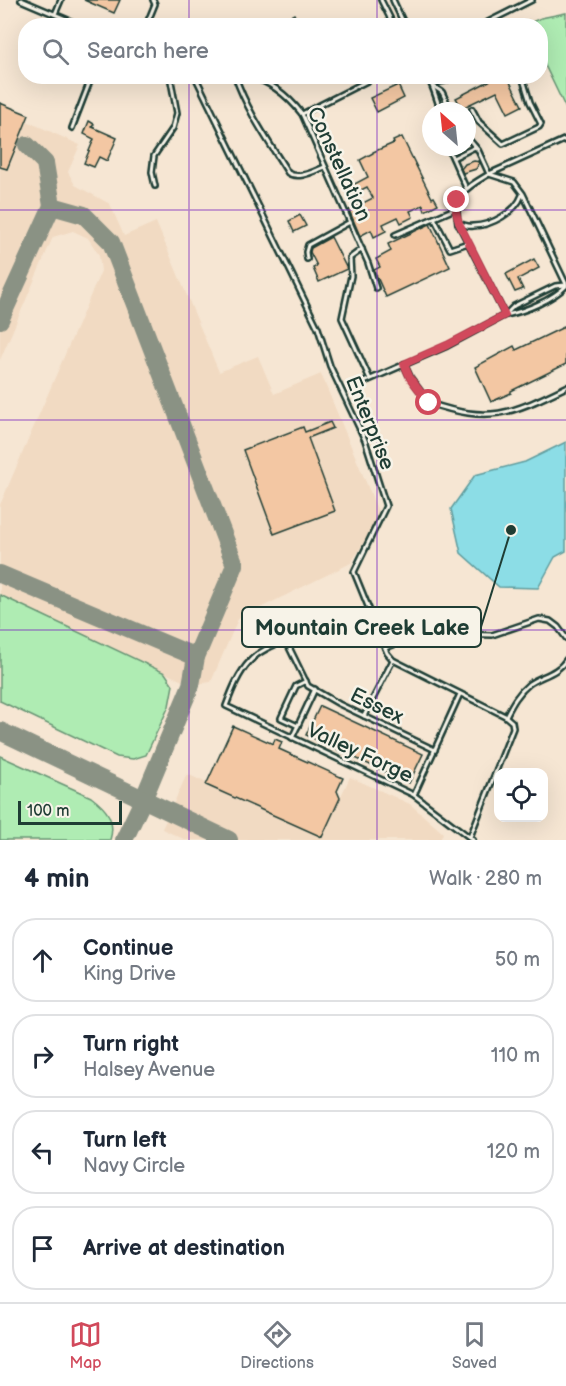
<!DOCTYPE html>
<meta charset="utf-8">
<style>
body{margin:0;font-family:"Balsamiq Sans",sans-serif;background:#f6f6f7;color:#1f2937}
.controls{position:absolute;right:18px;bottom:18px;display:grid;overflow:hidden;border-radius:12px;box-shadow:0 6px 24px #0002}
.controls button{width:54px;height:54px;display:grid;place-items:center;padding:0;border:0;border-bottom:2px solid #e0e1e3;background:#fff;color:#1f2937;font:30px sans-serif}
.compass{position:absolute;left:422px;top:102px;width:54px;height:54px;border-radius:50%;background:#fff;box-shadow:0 6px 24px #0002;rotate:333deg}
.scale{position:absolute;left:18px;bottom:15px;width:104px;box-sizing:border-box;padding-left:6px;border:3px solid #1f3d34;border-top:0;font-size:16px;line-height:21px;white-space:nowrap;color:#1f3d34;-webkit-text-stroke:4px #f7f3e8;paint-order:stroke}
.stop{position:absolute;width:18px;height:18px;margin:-14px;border:4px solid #d1495b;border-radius:50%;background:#fff}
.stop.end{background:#d1495b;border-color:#fff;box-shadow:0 2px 6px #0008}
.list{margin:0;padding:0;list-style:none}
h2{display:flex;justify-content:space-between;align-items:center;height:78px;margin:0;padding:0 24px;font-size:26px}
h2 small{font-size:20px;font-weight:400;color:#747a83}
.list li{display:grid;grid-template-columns:39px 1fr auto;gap:18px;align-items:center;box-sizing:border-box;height:84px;margin:0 12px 12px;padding:0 12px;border:2px solid #e0e1e3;border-radius:24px}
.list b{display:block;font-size:22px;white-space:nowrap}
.list p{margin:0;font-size:20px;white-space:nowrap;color:#747a83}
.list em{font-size:20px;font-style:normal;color:#747a83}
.icon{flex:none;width:33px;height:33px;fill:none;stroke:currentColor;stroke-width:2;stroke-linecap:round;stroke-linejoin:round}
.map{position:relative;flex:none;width:566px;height:840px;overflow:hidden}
.search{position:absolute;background:#fff;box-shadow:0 6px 24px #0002;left:18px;right:18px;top:18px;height:66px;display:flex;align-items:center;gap:15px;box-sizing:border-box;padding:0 21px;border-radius:24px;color:#747a83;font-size:22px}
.sheet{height:462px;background:#fff}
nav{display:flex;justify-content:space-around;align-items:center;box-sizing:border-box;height:84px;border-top:2px solid #e0e1e3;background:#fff;font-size:16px;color:#747a83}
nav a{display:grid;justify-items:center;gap:3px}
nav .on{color:#d1495b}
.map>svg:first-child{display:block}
.built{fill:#f1dac2}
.green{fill:#afecb3;stroke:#679474;stroke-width:1.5}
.water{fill:#8cdde6;stroke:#609d9f;stroke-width:1.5}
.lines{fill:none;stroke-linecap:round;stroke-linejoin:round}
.taxiway{stroke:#8a9284;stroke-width:18}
.building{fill:#f3c7a3;stroke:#1f3d34;stroke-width:1.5}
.lane-casing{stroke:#1f3d34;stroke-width:8}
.lane{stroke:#f7f3e8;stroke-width:3}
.route{stroke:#d1495b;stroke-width:8}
.grid{fill:none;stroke:#7b2cbf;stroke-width:1.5;stroke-opacity:0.55}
.labels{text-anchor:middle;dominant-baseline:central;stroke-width:5;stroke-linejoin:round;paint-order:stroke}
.street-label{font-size:21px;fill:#1f3d34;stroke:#f7f3e8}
.leader{fill:none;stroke:#1f3d34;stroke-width:2}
.callout-dot{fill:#1f3d34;stroke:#f7f3e8;stroke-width:2}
.callout{fill:#f7f3e8;stroke:#1f3d34;stroke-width:2}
.callout-label{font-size:22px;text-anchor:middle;font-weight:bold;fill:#1f3d34}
</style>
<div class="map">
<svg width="566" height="840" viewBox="0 0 566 840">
<rect width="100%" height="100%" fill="#f6e6d3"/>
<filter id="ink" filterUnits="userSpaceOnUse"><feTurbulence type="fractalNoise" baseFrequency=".0167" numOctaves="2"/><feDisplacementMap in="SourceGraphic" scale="12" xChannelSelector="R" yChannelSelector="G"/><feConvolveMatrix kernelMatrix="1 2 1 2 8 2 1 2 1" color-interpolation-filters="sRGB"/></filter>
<g filter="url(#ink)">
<g class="built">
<polygon points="0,109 80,145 68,172 75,185 110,204 124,236 156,222 219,372 258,356 274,394 321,374 380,516 351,563 238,619 211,682 191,685 0,595 0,505 101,271 99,255 88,238 73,231 53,237 0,360"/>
<polygon points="187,774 322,836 350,777 410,804 443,833 440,840 186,840 162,829"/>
</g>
<g class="green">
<polygon points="566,13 566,109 541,57 540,26 525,25 541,18"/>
<polygon points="0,595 165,673 173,685 169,706 146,755 133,759 117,757 0,701"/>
<path d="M0,756L91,797C107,809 116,820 110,840H0Z"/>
</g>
<polygon class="water" points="566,442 566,551 555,557 538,588 499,587 461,553 451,509 475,475 525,462"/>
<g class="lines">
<g class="taxiway">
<polyline points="52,206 84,215 111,242 235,565 196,657"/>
<polyline points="0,320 52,206 45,163 27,145"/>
<polyline points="0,574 196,657 191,685 143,800 124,840"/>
<polyline points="0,731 229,840"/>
</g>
</g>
<g class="building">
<polygon points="84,0 120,0 114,13"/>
<polygon points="294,14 300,26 286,26 283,20"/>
<polygon points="490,76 507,76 522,106 508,113 497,91 462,108 456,98 491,80"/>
<polygon points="398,85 404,98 377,112 370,98"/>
<polygon points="0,103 29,115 7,169 0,167"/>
<polygon points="89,121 94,124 92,127 117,138 107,161 99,157 94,167 84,163 94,139 84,134"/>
<polygon points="402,137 432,198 434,197 438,204 425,211 423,205 410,211 413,217 401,223 398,217 383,224 386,231 374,237 371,230 360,236 349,210 373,198 367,187 351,195 347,188 368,177 360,160 373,153 373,152 394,143 393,141"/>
<polygon points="474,161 480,162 476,169 463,173 461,169 465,164"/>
<polygon points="300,215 306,226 294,232 289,221"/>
<polygon points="430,224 450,267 386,297 374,270 380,267 376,259 391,251 388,244"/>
<polygon points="331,237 347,269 319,282 313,268 317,266 310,252 311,248"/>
<polygon points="534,259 539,268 518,279 523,289 515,292 506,274"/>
<polygon points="566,326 566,364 511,391 511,393 491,402 475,367 514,346 516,350"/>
<polygon points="330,422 333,428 308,438 335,511 274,534 243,450 303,427 305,432"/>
<polygon points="320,706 423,754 409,783 306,735"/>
<polygon points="233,726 273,744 275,739 282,742 279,749 343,778 337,791 340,798 322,837 206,785"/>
</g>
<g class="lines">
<g class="lane-casing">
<g id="lane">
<polyline points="21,0 82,26"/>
<polyline points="381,0 394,26"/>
<polyline points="393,0 405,26"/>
<polyline points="55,14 61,0"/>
<polyline points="146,26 155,4 153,0"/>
<polyline points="480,26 532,0"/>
<polyline points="195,76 318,328 330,366 365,440 386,506 354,572 387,653 393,660 505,716 512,722 513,728 470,837"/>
<path d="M235,76C247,111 269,142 288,173C299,180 314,171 325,167"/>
<path d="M248,76C270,81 288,96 302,114L368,263L376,288"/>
<path d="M427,76C434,87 436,99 441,111"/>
<polyline points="431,83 445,81 454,76"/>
<polyline points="433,86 442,92 451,111"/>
<polyline points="472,109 479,122 503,144 539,127 541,124 530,102 522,76"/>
<polyline points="302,114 377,76"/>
<polyline points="72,128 92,76"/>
<polyline points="467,137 478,150 489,174 566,139"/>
<polyline points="450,147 450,152 466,188"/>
<polyline points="453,158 475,147"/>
<polyline points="155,186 152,172 154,156 173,128 177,113 170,76"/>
<polyline points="434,218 450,249 468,243"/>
<path d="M458,223C463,225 469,227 473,226C491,226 516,212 522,195"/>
<polyline points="395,235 457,208"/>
<polyline points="362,249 350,258 351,276 342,318 370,379"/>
<polyline points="307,259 306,252 308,245 350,222"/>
<path d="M505,315L458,223C453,194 466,188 489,174L514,182L523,194L566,284"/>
<path d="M506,315C526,311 552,300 566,286"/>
<path d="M404,364L410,377L429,403C491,424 510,414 566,387"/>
<polyline points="364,382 447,346 505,315 514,306 555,286 566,285"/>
<path d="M373,617C341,626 271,637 250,661C238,674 232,690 226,706L414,795L473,840"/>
<polyline points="286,641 308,686 339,704 435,750"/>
<polyline points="385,648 424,633 492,635 539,619 550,621 558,627 566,638"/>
<polyline points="364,716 393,660"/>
<path d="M506,716C512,704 518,693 529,684C541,676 558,673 566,660"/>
<polyline points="298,726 281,718 296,686 306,681"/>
<polyline points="292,738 315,689"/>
<polyline points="414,795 460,694"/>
</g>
</g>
<use href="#lane" class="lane"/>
</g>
</g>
<g class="lines" filter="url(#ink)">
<polyline class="route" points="429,403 410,378 404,364 447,345 505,315 459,223 456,212 457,200"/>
</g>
<path class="grid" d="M189,0V26M377,0V26M189,76V840M377,76V840M0,210H566M0,420H566M0,630H566"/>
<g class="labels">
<g class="street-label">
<text transform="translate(339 164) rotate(65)">Constellation</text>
<text transform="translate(370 423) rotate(68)">Enterprise</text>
<text transform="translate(377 706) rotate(26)">Essex</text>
<text transform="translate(360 753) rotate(25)">Valley Forge</text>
</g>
</g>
<path class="leader" d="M511 530L481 627"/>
<circle class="callout-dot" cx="511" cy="530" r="6"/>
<rect class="callout" x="242" y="607" width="239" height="40" rx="6"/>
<g class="callout-label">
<text x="362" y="635">Mountain Creek Lake</text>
</g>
</svg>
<div class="controls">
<button><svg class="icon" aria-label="locate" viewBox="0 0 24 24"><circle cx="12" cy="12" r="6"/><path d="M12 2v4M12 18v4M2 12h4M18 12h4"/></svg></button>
</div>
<svg class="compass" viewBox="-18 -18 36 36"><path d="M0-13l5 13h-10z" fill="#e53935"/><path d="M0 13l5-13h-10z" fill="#747a83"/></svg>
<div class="scale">100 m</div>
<div class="stop" style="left:429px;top:403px"></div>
<div class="stop end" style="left:457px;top:200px"></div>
<div class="search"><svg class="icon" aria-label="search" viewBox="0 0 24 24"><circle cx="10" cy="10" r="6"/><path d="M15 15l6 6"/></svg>Search here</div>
</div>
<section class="sheet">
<h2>4 min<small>Walk · 280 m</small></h2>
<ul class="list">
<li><svg class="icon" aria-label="ahead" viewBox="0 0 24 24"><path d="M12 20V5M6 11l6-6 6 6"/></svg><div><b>Continue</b><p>King Drive</p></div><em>50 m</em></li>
<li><svg class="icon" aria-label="right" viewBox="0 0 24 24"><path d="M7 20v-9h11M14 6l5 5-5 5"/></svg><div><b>Turn right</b><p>Halsey Avenue</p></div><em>110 m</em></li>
<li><svg class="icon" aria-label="left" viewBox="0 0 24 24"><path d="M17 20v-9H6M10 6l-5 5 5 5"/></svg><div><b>Turn left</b><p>Navy Circle</p></div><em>120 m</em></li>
<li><svg class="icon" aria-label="arrive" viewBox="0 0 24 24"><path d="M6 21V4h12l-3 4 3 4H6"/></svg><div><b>Arrive at destination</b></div></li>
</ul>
</section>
<nav>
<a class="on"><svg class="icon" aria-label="map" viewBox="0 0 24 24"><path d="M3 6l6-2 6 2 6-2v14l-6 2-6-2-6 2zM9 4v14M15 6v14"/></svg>Map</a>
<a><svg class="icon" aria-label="directions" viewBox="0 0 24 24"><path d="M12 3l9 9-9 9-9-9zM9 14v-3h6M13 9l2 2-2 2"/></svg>Directions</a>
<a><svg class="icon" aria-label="saved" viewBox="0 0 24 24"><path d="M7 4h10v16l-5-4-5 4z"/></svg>Saved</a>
</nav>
